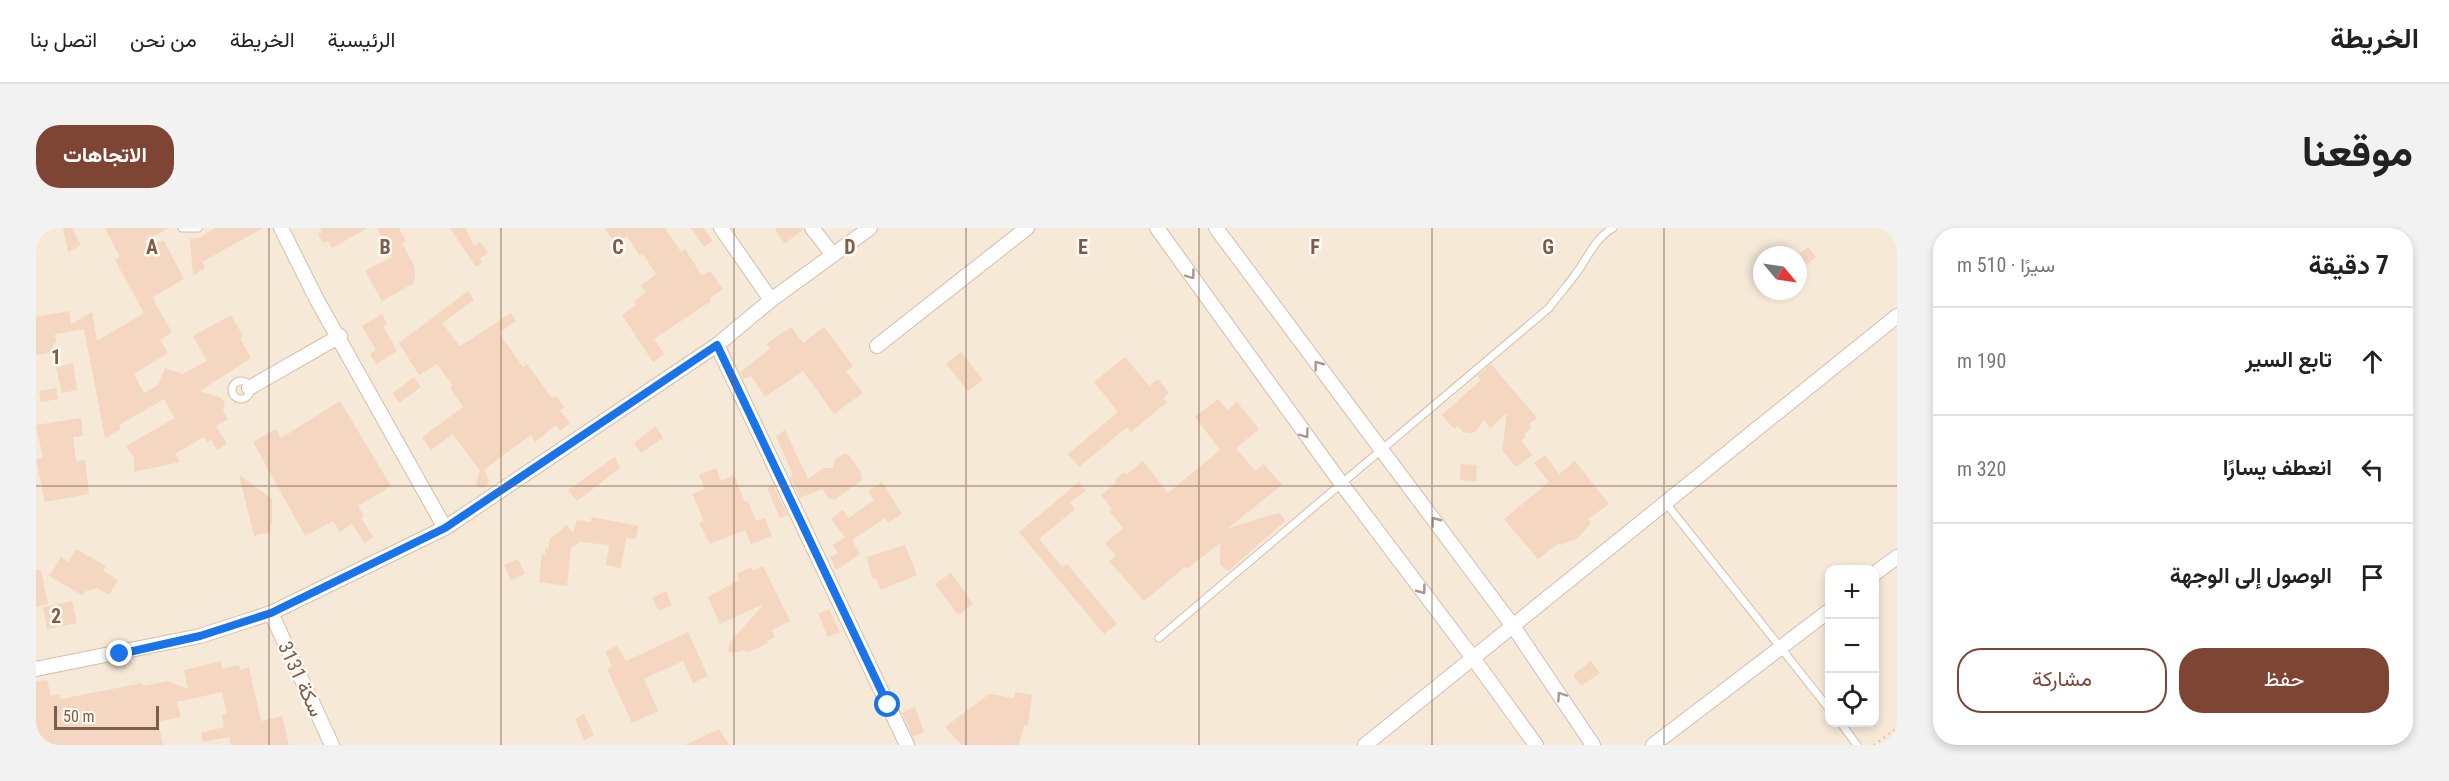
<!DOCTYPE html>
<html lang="ar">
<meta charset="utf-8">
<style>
body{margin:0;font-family:"Roboto Condensed",Vazirmatn,sans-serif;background:#f2f2f2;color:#222;direction:rtl}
.controls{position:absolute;right:18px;bottom:18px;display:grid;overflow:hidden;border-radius:12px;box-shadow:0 3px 9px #0003}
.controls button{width:54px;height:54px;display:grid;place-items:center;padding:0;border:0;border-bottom:2px solid #e0e0e0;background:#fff;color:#222;font:30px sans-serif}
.compass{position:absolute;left:1717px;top:18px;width:54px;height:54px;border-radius:50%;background:#fff;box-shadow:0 3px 9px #0003;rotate:119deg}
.scale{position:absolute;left:18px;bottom:15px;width:105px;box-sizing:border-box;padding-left:6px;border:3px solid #7c5d4b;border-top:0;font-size:16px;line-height:21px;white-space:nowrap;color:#7c5d4b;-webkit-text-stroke:4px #fffaf3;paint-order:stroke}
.stop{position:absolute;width:18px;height:18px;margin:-14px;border:4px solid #1a73e8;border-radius:50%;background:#fff}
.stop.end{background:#1a73e8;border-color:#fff;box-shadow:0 2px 6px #0008}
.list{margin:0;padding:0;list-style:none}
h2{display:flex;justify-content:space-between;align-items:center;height:78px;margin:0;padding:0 24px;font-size:26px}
h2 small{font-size:20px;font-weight:400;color:#767676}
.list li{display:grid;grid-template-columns:39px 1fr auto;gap:18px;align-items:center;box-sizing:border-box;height:108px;padding:0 24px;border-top:2px solid #e0e0e0}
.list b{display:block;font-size:22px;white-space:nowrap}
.list em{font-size:20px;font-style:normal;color:#767676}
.actions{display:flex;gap:12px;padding:18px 24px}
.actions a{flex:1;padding:14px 0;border:2px solid #7e4534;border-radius:24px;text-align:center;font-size:21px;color:#7e4534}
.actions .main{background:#7e4534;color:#fff}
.icon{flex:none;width:33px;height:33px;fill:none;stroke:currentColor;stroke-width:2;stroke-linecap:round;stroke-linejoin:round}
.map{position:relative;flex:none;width:1861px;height:517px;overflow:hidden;direction:ltr;border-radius:24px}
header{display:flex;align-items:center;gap:36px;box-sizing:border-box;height:84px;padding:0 30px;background:#fff;border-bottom:2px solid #e0e0e0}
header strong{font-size:28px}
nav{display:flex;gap:33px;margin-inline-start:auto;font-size:21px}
.intro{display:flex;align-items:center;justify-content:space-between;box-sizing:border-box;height:144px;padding:0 36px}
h1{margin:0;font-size:42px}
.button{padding:15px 27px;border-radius:24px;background:#7e4534;color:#fff;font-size:21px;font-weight:700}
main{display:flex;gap:36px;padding:0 36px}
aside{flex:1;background:#fff;border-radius:24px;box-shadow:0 3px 9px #0003}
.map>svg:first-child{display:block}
.residential{fill:#f6e9d8;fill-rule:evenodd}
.building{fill:#f5d6c0}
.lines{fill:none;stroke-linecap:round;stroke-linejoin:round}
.lane-casing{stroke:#d2bfae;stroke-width:9}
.street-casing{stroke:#d2bfae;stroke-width:16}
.path{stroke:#dcb9a2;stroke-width:2;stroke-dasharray:1.5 4.5;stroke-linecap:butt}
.lane{stroke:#fff;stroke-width:7}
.street{stroke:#fff;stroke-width:14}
.oneway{stroke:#aa968a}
.route{stroke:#1a73e8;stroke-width:8}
.grid{fill:none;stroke:#7c5d4b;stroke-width:1.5;stroke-opacity:0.55}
.labels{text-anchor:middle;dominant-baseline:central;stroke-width:5;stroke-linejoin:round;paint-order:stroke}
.street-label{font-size:20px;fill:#7c5d4b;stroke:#fffaf3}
.grid-label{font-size:20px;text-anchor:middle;font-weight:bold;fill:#7c5d4b;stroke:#fffaf3;stroke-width:5;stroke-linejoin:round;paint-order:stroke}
</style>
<header>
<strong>الخريطة</strong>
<nav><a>الرئيسية</a><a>الخريطة</a><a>من نحن</a><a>اتصل بنا</a></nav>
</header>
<div class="intro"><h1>موقعنا</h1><a class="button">الاتجاهات</a></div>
<main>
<aside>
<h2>7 دقيقة<small>سيرًا · 510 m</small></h2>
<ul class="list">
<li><svg class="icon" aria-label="ahead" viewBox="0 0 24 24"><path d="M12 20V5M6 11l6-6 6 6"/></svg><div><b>تابع السير</b></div><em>190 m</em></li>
<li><svg class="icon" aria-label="left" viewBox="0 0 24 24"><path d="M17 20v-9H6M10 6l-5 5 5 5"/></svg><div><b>انعطف يسارًا</b></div><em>320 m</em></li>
<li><svg class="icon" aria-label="arrive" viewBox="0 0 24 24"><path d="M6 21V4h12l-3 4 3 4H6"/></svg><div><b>الوصول إلى الوجهة</b></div></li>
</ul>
<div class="actions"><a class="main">حفظ</a><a>مشاركة</a></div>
</aside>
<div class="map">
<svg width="1861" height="517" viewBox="0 0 1861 517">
<rect width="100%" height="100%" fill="#fef7eb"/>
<path class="residential" d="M0,0H1861V517H0ZM1726,27H1762V63H1726ZM1794,341H1838V494H1794Z"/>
<g class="building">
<polygon points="27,0 36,0 45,17 32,24"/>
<polygon points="69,0 133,0 105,15 128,13 148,51 117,69 119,73 118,74 136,104 124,112 132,125 98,146 108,165 122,157 129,140 147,146 171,133 157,108 195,87 207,108 204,110 215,130 164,163 185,170 189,175 187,183 192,191 180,198 191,216 181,222 175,212 171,214 168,209 139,226 144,234 98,244 98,230 90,218 139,190 128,171 83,197 85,201 69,210 48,101 19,106 20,115 17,115 18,124 0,127 0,89 33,83 35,96 56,84 61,113 108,85 79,32 84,29"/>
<polygon points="178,0 227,0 166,34 169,40 157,47 154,11 164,10"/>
<polygon points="283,0 332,0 296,20 292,13 287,15 282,6 286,4"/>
<polygon points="341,0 363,0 370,13 366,15 378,38 379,50 378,55 346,73 329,43 356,29"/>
<polygon points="414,0 429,0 438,18 444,14 452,25 444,30 446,35 440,39"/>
<polygon points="569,0 629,0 645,24 649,21 666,48 674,43 687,61 674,70 675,73 618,111 628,126 617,134 586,87 600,77 598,74 610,64 605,58 620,46 607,26 604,28 591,8 579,15"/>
<polygon points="655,0 667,0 677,13 668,19"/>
<polygon points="739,0 767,0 767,2 748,16"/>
<polygon points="1772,19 1780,29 1769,38 1762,27"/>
<polygon points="432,63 438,72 406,95 424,118 475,85 480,93 463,105 487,139 491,136 516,170 521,168 528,180 524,182 534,195 524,203 520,197 499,214 495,207 467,227 448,242 453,252 452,256 447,260 443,259 440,255 444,243 417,206 395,222 386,209 427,179 414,160 417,158 401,136 383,147 363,115"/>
<polygon points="346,86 351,96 347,98 361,123 340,136 334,126 340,122 326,98"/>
<polygon points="755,99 767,115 788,99 817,138 810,143 827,165 798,186 767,143 729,169 715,148 707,151 704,144 734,121 730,116"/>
<polygon points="925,124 947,152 932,163 910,136"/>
<polygon points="1089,129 1113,158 1122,151 1133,165 1127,170 1131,174 1095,204 1091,199 1043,239 1032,226 1082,184 1058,154"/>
<polygon points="37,135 41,162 26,165 20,139"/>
<polygon points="1455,136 1501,190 1493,196 1496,199 1488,206 1490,209 1485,213 1496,227 1480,239 1466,222 1471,185 1454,200 1448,192 1440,203 1435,205 1427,204 1422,198 1418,201 1406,187 1445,152 1441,148"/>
<polygon points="378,149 385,159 363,175 357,165"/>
<polygon points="20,160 22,171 5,174 3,163"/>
<polygon points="1182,171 1191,182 1201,174 1223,201 1200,220 1219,243 1228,236 1246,257 1191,301 1241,285 1245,286 1249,293 1192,343 1184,337 1184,315 1151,341 1149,339 1108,373 1073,333 1080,328 1069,315 1087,300 1073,283 1076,281 1065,267 1081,254 1079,252 1088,244 1090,247 1107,233 1132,265 1184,222 1159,189"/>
<polygon points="304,173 355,258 322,278 328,288 325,290 337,309 329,315 316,296 304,304 297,293 269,308 217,214 240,201 245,210"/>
<polygon points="45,190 47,208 37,209 40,233 49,232 53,266 9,274 0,231 7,230 0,197"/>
<polygon points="620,198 627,210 605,225 598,215"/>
<polygon points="749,202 772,251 788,240 797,240 800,230 808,226 813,227 825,245 826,252 798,272 792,269 786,261 764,270 754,249 757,247 740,208"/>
<polygon points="1509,227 1523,246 1539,233 1573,276 1552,291 1555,295 1542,310 1525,317 1523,315 1502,331 1468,291 1513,254 1498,235"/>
<polygon points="579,229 584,240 541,273 532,262"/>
<polygon points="1425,236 1441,237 1440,253 1424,252"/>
<polygon points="680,240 685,253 698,247 709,274 712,273 720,293 729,290 736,308 715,316 709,302 674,316 663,295 668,293 656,266 669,261 663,247"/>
<polygon points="203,247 236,271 236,292 234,304 218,308"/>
<polygon points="846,254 866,286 852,295 849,290 816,312 824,326 800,342 794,329 802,325 797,317 809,309 795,291 807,282 813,290 838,272 832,263"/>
<polygon points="1043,254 1050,262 1034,275 1039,281 1003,311 1026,339 1031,336 1081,396 1068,406 983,304"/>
<polygon points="737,257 752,287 744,290 731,260"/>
<polygon points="556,289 602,298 600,311 590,310 585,340 570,337 573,317 544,314 535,320 531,358 503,354 506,326 509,327 509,320 512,321 514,311 531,297 537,305 541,292 554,294"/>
<polygon points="869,317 881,347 845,362 840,351 836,350 831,329"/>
<polygon points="40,321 70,338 67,343 82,352 73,367 61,360 48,364 46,367 13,348 25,329 32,334"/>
<polygon points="482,331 489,346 475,352 468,337"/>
<polygon points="727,338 754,393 736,402 739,409 731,413 732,415 713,424 708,422 697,425 692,423 694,414 728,376 684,396 672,369 703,352 701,346 715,339 717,343"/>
<polygon points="0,342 5,342 12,376 0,379"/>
<polygon points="915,345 937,376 922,387 899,356"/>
<polygon points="630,363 636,377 623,383 616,370"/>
<polygon points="36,373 41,395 11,401 7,379"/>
<polygon points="793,381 804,404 792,409 782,386"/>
<polygon points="652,404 672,448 657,455 647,433 608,451 622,483 596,495 571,441 576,438 569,423 581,418 590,433"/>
<polygon points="185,433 186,441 203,437 204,442 213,439 225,493 246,488 253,517 195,517 193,509 167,514 165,505 188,499 186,487 191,486 186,464 141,474 145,489 122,494 127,517 0,517 0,454 11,452 15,468 24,466 25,471 106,455 107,458 132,453 152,461 148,442"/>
<polygon points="1555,433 1564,445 1545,458 1537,447"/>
<polygon points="979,464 996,467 992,497 988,497 983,517 926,517 909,499 953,466 978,470"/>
<polygon points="879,479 888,504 877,509 866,485"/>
<polygon points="548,486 558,507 548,512 539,491"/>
<polygon points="683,501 693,517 649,517"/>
</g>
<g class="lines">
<g class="lane-casing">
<g id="lane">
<polyline points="146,0 162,0"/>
<circle cx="205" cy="162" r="9"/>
<polyline points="1629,274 1794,482"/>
<path d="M1123,410L1513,80C1521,69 1531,58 1539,47C1552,30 1558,11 1577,0"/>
<polyline points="1804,494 1821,517"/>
</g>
</g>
<g class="street-casing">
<g id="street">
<polyline points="245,0 281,72 409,300"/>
<polyline points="685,0 735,72"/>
<polyline points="776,0 797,27"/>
<polyline points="1121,0 1305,255 1437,430 1500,517"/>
<polyline points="1180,0 1477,398 1557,517"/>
<polyline points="681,117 871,517"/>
<polyline points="841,118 991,0"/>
<polyline points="213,160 304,108"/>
<polyline points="1838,346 1861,329"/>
<polyline points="235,385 296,517"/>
<polyline points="0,441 164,408 235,385 409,300 681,117 735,72 834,0"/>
<polyline points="1329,517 1861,88"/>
<polyline points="1617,517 1794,382"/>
</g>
</g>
<polyline class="path" points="1838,517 1861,500"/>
<use href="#lane" class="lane"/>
<use href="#street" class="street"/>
</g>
<defs><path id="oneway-chevron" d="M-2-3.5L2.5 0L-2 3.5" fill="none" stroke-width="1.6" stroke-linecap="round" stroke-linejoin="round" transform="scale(1.5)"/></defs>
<g class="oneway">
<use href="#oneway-chevron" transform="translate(1155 47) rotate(54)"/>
<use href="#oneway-chevron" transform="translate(1282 137) rotate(-127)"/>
<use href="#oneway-chevron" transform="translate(1269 206) rotate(54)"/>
<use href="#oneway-chevron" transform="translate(1399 293) rotate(-127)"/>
<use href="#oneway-chevron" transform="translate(1386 362) rotate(53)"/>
<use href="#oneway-chevron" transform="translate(1525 468) rotate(-124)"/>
</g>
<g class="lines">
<polyline class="route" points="84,426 164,408 235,385 409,300 681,117 852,477"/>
</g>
<path class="grid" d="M233,0V517M465,0V517M698,0V517M930,0V517M1163,0V517M1396,0V517M1628,0V517M0,258H1861"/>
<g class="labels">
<g class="street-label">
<text transform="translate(265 451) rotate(65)">سكة 3131</text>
</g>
</g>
<g class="grid-label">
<text x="116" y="26">A</text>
<text x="349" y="26">B</text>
<text x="582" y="26">C</text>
<text x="814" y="26">D</text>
<text x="1047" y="26">E</text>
<text x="1279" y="26">F</text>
<text x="1512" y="26">G</text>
<text x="20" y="136">1</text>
<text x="20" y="395">2</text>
</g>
</svg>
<div class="controls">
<button>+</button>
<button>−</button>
<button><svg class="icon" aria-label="locate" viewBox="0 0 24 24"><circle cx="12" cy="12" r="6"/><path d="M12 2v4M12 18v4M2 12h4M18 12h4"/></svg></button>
</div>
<svg class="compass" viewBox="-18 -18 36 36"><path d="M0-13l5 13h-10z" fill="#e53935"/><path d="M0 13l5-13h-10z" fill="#767676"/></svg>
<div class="scale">50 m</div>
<div class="stop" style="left:852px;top:477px"></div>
<div class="stop end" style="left:84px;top:426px"></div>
</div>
</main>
